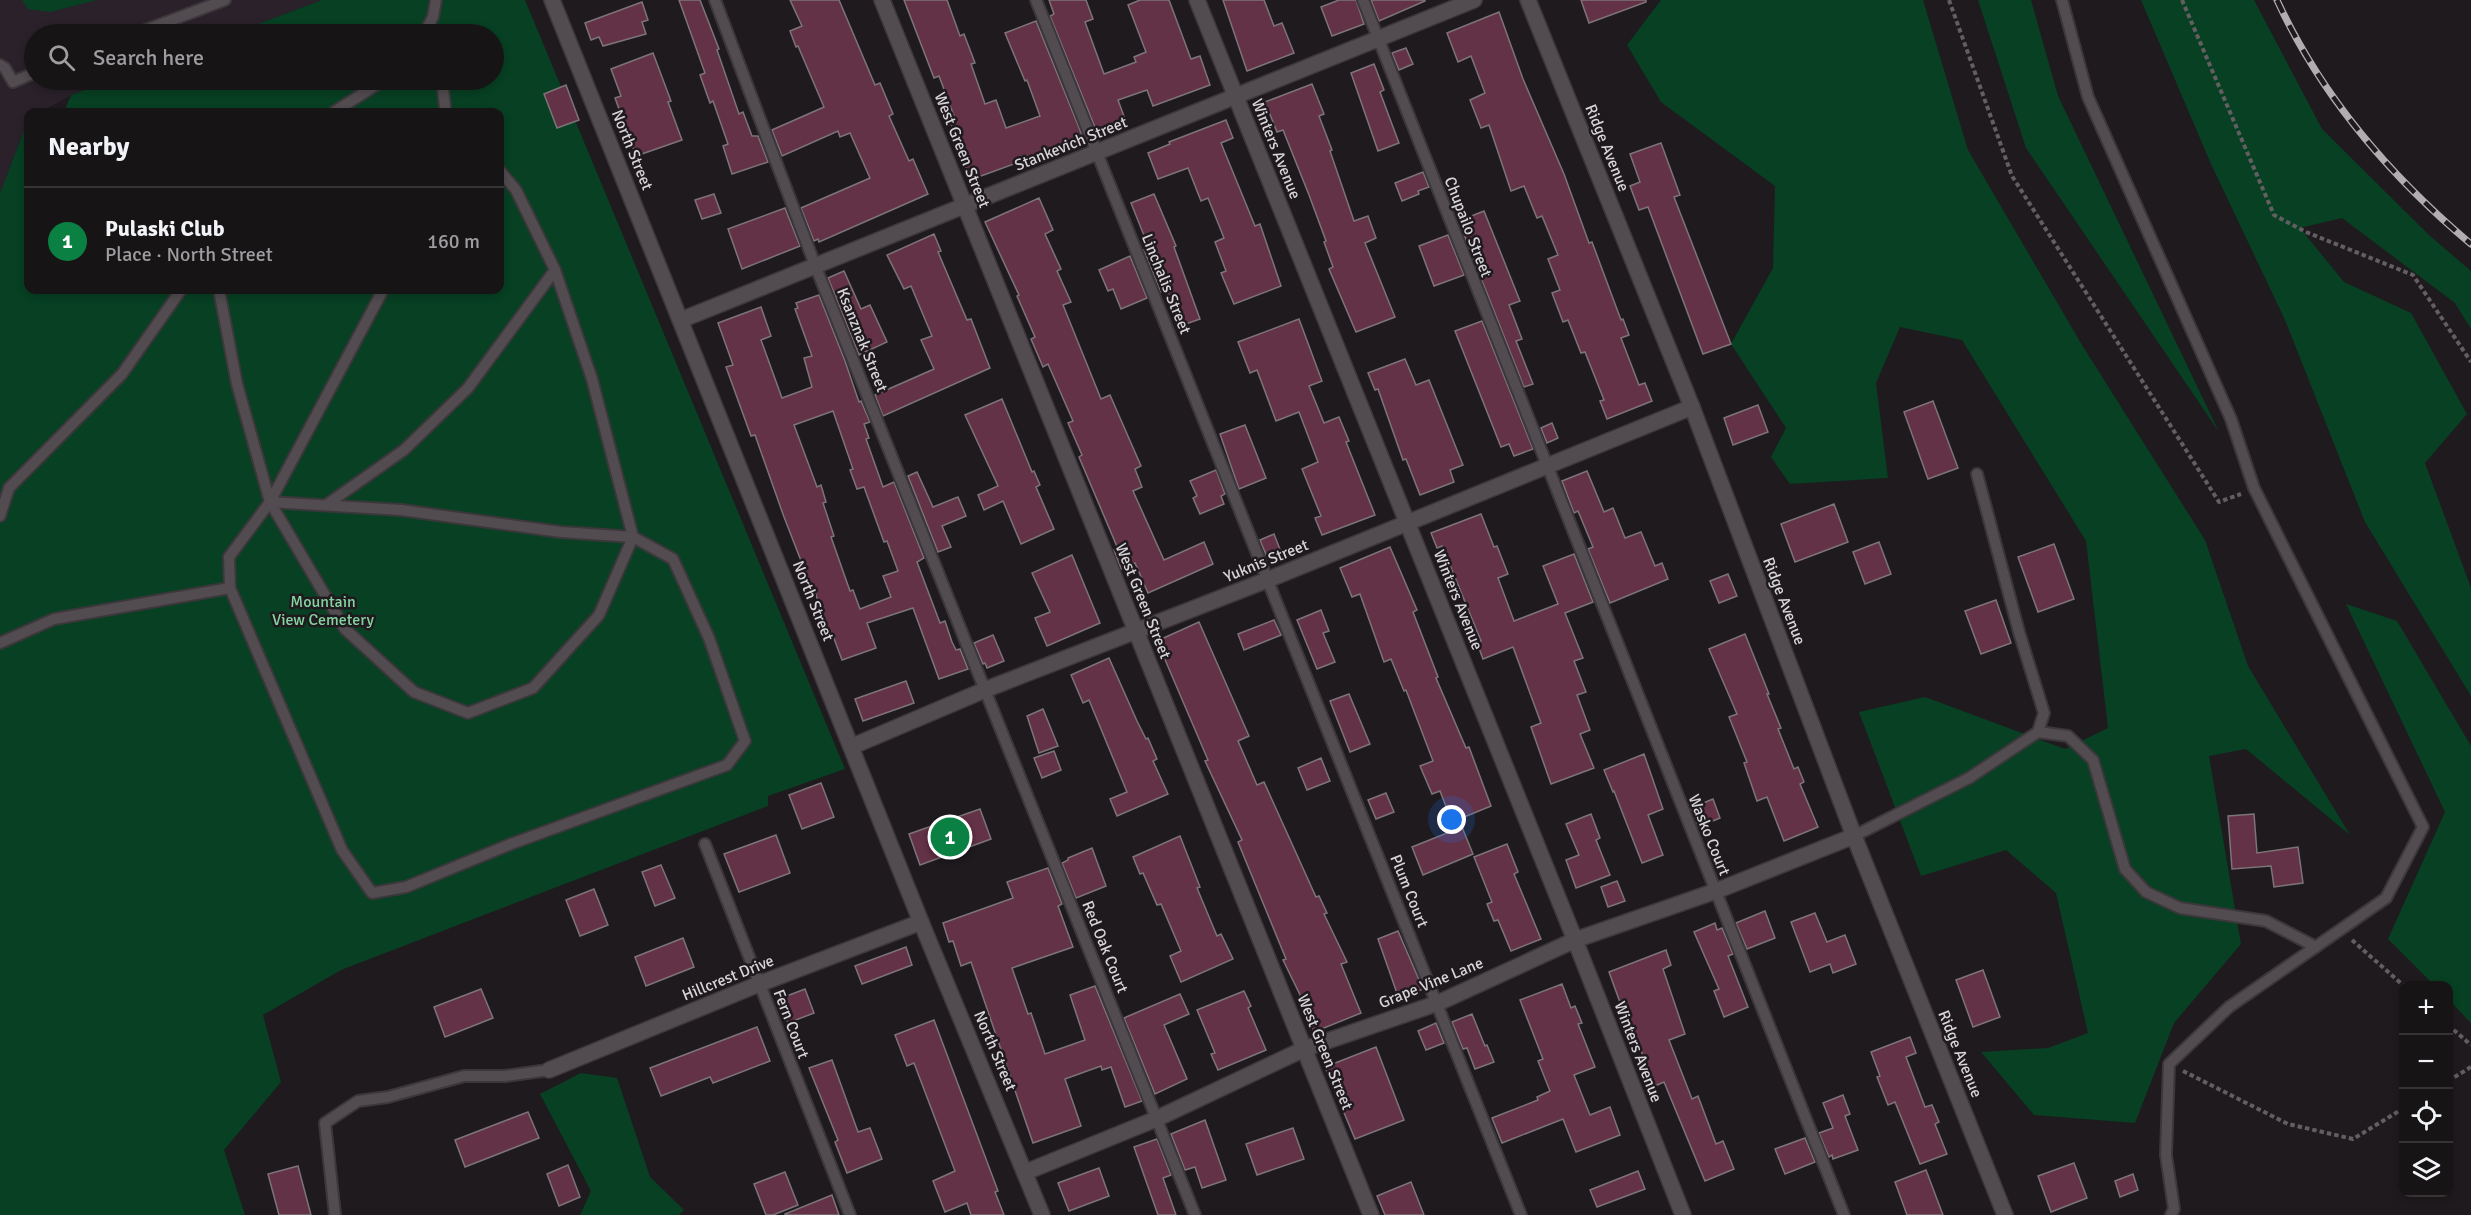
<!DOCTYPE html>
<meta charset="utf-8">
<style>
body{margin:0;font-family:Signika,sans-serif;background:#201d1f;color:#f1f3f6}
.controls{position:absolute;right:18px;bottom:18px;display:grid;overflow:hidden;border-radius:12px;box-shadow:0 3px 9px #0003}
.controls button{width:54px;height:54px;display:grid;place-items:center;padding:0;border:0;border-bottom:2px solid #363335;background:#171416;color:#f1f3f6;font:30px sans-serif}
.you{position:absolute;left:1452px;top:820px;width:21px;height:21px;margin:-15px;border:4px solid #fff;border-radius:50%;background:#1a73e8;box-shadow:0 0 0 9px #1a73e833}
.badge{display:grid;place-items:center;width:39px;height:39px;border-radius:50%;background:#0b8043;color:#fff;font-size:20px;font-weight:700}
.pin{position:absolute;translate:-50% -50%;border:3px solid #fff;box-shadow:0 2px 6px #0006}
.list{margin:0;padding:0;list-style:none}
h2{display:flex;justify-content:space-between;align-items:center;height:78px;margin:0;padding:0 24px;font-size:26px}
h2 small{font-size:20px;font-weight:400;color:#9e9ea1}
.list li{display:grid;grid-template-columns:39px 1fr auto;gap:18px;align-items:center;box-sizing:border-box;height:108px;padding:0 24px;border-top:2px solid #363335}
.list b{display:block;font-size:22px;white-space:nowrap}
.list p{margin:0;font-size:20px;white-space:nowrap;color:#9e9ea1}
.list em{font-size:20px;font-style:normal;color:#9e9ea1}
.icon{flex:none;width:33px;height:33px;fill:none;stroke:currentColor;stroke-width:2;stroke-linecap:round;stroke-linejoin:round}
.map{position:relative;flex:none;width:2471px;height:1215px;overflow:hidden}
.search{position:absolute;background:#171416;box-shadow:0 3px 9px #0003;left:24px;top:24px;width:480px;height:66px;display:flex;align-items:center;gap:15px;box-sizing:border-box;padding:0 21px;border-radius:33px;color:#9e9ea1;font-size:22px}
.panel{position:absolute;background:#171416;box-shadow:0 3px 9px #0003;left:24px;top:108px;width:480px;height:186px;border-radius:12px}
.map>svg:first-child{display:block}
.built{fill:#2a212a}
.green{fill:#074023}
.building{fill:#643247;stroke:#7c7477;stroke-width:1.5;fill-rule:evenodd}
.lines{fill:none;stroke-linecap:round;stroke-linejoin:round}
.lane-casing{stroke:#3b373a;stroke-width:14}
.street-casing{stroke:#3b373a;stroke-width:18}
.path{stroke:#635e62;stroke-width:4;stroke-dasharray:4.5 3;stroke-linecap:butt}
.lane{stroke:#524c51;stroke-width:10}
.street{stroke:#524c51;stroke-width:15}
.rail-casing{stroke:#b1aeb1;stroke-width:7}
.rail{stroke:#1f1a1e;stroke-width:4.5;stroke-dasharray:14;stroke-linecap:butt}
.labels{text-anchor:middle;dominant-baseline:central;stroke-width:5;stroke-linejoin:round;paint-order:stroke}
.street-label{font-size:16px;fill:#d8d5d8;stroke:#1f1a1e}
.park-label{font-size:16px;fill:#84d3a1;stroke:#1f1a1e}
</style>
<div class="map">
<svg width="2471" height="1215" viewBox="0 0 2471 1215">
<rect width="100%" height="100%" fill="#1f1a1e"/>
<polygon class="built" points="0,0 322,0 231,34 34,34 34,80 111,80 71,95 41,112 28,112 28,120 0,193"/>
<g class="green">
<polygon points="22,0 97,0 50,12 28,9"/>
<polygon points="322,0 525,0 845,769 768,796 768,806 341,970 263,1015 281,1082 224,1150 245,1215 0,1215 0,193 28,120 28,290 500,290 500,112 64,112 71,95 111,80 494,80 494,34 231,34"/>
<polygon points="1661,0 1923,0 1968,150 2082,345 2205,540 2248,666 2350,835 2246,749 2209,756 2241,944 2174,1023 2135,1123 2034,1115 1981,1052 2048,1048 2088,1033 2056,893 2006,850 1921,876 1859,712 1925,697 2065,749 2108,728 2086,541 1962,340 1900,327 1876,383 1888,478 1790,484 1771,457 1786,428 1731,344 1773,268 1775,186 1661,102 1627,45"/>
<polygon points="1978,0 2031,0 2058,96 2219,432 2026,148"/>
<polygon points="2141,0 2254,0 2322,129 2429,235 2471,271 2471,329 2455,303 2342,218 2300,228 2344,282 2411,313 2467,414 2425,463 2471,588 2471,696 2365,522 2285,320 2211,164"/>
<polygon points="2346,604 2397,621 2471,746 2471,1023 2449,1000 2448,986 2434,985 2388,939 2445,812"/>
<polygon points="581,1073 617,1078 650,1177 684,1210 679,1215 580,1215 591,1191 540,1094"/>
</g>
<g class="building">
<polygon points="679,0 700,0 719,49 717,50 739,114 743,112 752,136 758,136 768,162 732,174 723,146 728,144 713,101 710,103 700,75 705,73"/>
<polygon points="790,0 839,0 875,85 880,83 893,114 889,116 909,161 913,159 928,194 819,242 818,239 814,241 801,208 870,178 850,133 840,137 838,131 782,156 772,130 824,107 798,46 796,47 790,31 802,26"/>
<polygon points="904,0 947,0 960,36 964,34 975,63 971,64 985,104 996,100 1006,128 1040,116 1027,80 1025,81 1005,33 1036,21 1082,135 1079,136 1080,140 970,180 949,118 954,116 939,76 934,78"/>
<polygon points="1049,0 1086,0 1093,19 1085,22 1104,74 1136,62 1134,57 1146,52 1128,5 1140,0 1169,0 1191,59 1200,56 1210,85 1153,106 1147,90 1118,100 1125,119 1096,130 1050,16 1054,14"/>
<polygon points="1223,0 1264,0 1274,26 1282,23 1294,53 1247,71"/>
<polygon points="1339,0 1356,0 1364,24 1332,36 1321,7"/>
<polygon points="1371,0 1425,0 1425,1 1379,21"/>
<polygon points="1581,0 1646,0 1646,2 1589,23"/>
<polygon points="642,2 648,20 642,22 646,34 603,46 599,37 591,40 585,23"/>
<polygon points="1499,12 1523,79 1564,174 1589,243 1592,242 1621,320 1623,319 1629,335 1621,338 1639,385 1645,383 1652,401 1607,419 1600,401 1604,400 1585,352 1581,353 1568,320 1563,322 1552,293 1560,290 1548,259 1558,255 1542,216 1537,218 1524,186 1511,191 1489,125 1481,128 1470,100 1485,93 1471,56 1458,62 1447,33"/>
<polygon points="1406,48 1413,64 1399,70 1392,53"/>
<polygon points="653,53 671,101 668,102 682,140 636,156 615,98 621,96 611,69"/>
<polygon points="1374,64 1384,90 1380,92 1399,143 1378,151 1351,73"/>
<polygon points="1312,84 1324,114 1319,116 1332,150 1330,151 1354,221 1368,216 1376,238 1365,243 1395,317 1356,332 1329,269 1333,267 1324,242 1326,241 1309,195 1283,130 1277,132 1265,102"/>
<polygon points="566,85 579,120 557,128 544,94"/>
<polygon points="1226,120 1233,138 1221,143 1255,226 1260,224 1281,286 1234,304 1221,273 1226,271 1215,242 1224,238 1208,198 1201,201 1188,168 1158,179 1148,153 1170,144 1169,142"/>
<polygon points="1661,143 1680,195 1674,197 1731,344 1703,354 1648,207 1639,210 1630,186 1640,182 1630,154"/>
<polygon points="1423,172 1429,187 1418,191 1419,194 1402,201 1395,183"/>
<polygon points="714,194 721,213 702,219 695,200"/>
<polygon points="1154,194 1176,246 1174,247 1200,319 1180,326 1166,289 1161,292 1144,250 1149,248 1131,203"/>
<polygon points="1039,198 1053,230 1045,234 1061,269 1057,271 1071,302 1063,305 1101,399 1110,395 1141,466 1135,469 1142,487 1133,491 1164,560 1204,542 1213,564 1148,593 1135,563 1121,569 1114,550 1118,549 1079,457 1082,455 1068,423 1073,421 1048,364 1043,367 1031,339 1035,337 1017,296 1019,295 985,222"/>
<polygon points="785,208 800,246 742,269 728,229"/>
<polygon points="1484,211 1520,301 1509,305 1522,339 1516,341 1533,384 1524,387 1462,230 1468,228 1464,219"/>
<polygon points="934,234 941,251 938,252 967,320 971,319 990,368 883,416 875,395 934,369 921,340 932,336 911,286 904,289 887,255"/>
<polygon points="1448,235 1464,275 1434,286 1419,246"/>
<polygon points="1130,256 1147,298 1121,309 1113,289 1108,291 1099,270"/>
<polygon points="844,271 861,309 870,305 887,342 859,355 828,278"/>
<path d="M819,295L845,361L859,402L861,401L870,422L864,424L869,438L866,439L883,487L894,482L924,558L917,562L940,623L945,621L952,642L956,650L960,649L968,669L939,679L913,608L867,623L876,648L842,660L833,636L830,637L814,589H812L784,517L755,435L751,436L726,367L733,365L718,323L761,307L771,336L761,340L782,398L812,387L804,358L812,356L795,309L798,308L796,303ZM833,411L853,469L850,470L857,489L864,487L884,542L887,541L898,571L883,576L891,597L860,609L853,590L850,591L831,537L834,536L823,503L826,502L821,485L817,487L794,425Z"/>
<polygon points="1299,319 1322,381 1309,386 1324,423 1339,417 1349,441 1346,442 1375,515 1322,535 1315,518 1321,516 1302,469 1318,462 1299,412 1276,421 1257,370 1250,373 1238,342"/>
<polygon points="1482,321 1533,449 1514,456 1509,444 1501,447 1455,331"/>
<polygon points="1405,359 1416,385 1429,380 1463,465 1450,470 1454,482 1420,495 1406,459 1403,460 1378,389 1375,390 1368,373"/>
<polygon points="1002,399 1032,472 1034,471 1040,485 1036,487 1054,529 1021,544 1003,501 984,510 978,495 998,486 965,415"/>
<polygon points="1933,401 1958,468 1928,479 1904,412"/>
<polygon points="1758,405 1768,432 1733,445 1724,418"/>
<polygon points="1552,423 1558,438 1547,443 1541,428"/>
<polygon points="1245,425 1266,478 1239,489 1220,434"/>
<polygon points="1216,470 1225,494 1221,496 1224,504 1200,514 1193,498 1197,496 1190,481"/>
<polygon points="1587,471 1604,512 1613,508 1625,538 1641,532 1655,566 1662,563 1668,579 1610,603 1588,549 1593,547 1578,511 1574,513 1562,481"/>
<polygon points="917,472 933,507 958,497 966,516 942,526 951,547 938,552 908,476"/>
<polygon points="1834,504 1848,542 1795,562 1781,524"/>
<polygon points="1481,514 1494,547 1497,546 1508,574 1498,578 1514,621 1558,604 1543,566 1574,554 1593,602 1565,613 1583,658 1574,661 1586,692 1577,695 1590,730 1580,734 1594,768 1551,784 1531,727 1541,723 1513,647 1483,659 1477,643 1481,641 1461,592 1442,546 1437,548 1431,533"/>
<polygon points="1274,534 1281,552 1267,557 1260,540"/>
<polygon points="1879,542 1891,574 1865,584 1853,552"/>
<polygon points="2054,544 2074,599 2038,612 2018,557"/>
<polygon points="1390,547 1417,610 1413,612 1438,677 1436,678 1466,748 1469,747 1491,806 1452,822 1440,791 1432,794 1420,766 1433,761 1406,690 1404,691 1391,659 1384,662 1360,594 1352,597 1340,568"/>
<polygon points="1072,555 1100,623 1047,646 1035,618 1050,612 1032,573"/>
<polygon points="1728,574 1737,596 1719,603 1710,581"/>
<polygon points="1996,600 2011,643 1981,654 1965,611"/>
<polygon points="1321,610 1329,631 1323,633 1335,662 1317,669 1297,620"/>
<polygon points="1274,620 1281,635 1244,650 1238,634"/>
<polygon points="1199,622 1249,736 1238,741 1257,785 1264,782 1316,897 1319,896 1327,913 1324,914 1347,962 1341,964 1361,1013 1314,1032 1301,1002 1303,1001 1283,960 1286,959 1238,842 1242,840 1205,761 1208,760 1157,641"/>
<polygon points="1745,634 1769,694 1767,694 1781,728 1778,729 1794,769 1798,767 1804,782 1800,784 1818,827 1784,841 1767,797 1757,801 1744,763 1747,762 1729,717 1737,714 1709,649"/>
<polygon points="993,635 1004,661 987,668 985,663 983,664 974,643"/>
<polygon points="1109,658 1137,721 1146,739 1148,738 1157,759 1153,761 1168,794 1117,816 1110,799 1127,792 1089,700 1083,703 1071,675"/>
<polygon points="906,681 914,703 863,721 855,699"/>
<polygon points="1349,694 1370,744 1350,752 1330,701"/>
<polygon points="1043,709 1058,746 1039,753 1027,716"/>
<polygon points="1054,751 1061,770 1042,778 1034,758"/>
<polygon points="1644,754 1663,809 1648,815 1663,855 1642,863 1614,791 1613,792 1604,770"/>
<polygon points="1321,758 1330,781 1307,790 1298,768"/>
<polygon points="821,783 834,817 802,829 789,795"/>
<polygon points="1386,793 1394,812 1376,819 1368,800"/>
<polygon points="1713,799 1720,818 1698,827 1691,808"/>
<polygon points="980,809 991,839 920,865 909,834"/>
<polygon points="1591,814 1600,838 1596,840 1610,875 1576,888 1566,860 1579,855 1566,824"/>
<polygon points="2254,814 2257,853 2298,847 2303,883 2274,887 2271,866 2232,869 2228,816"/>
<polygon points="1462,827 1473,854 1423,875 1412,847"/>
<polygon points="776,835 790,873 739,892 724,854"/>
<polygon points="1180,836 1200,887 1197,888 1217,936 1221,934 1233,959 1181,982 1170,956 1181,951 1161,904 1157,905 1143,873 1140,874 1133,857"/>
<polygon points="1507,844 1518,872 1514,874 1541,939 1511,951 1498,920 1494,921 1487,904 1492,902 1474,857"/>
<polygon points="1092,848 1106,886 1076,898 1062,863 1068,860 1068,858"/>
<polygon points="661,865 675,898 655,906 642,872"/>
<polygon points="1048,868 1062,904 1058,906 1073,947 1012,968 1028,1014 1031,1013 1045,1054 1085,1040 1070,995 1095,986 1142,1101 1125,1107 1111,1067 1102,1070 1101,1066 1065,1079 1081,1126 1033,1143 971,962 961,966 953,941 949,942 943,923 1013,898 1007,882"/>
<polygon points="1617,881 1625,901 1608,907 1601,887"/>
<polygon points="594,889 608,925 580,936 566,900"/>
<polygon points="1765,911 1775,938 1747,949 1736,923"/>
<polygon points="1815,913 1827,942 1845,935 1856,964 1833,973 1830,964 1810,972 1791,922"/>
<polygon points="1715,923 1717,930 1722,928 1733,954 1728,956 1748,1007 1724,1017 1714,991 1719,989 1694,932"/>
<polygon points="1398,931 1423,989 1399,999 1378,939"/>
<polygon points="683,938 694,967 646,986 635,957"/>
<polygon points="906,947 912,965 862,984 855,966"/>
<polygon points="1666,950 1671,965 1663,969 1685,1034 1669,1040 1692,1099 1698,1096 1716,1144 1723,1141 1734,1169 1705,1181 1664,1082 1655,1086 1628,1018 1626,1019 1609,972"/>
<polygon points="1983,970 2000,1017 1973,1027 1956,980"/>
<polygon points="1562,984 1571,1008 1575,1006 1582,1023 1578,1024 1595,1067 1574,1075 1590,1115 1610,1107 1620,1135 1576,1152 1563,1119 1502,1143 1492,1118 1538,1100 1537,1097 1550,1091 1538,1061 1543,1059 1520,1000"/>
<polygon points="481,989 493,1018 445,1037 434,1007"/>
<polygon points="805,989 814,1013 788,1023 779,999"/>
<polygon points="1244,991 1251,1006 1248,1008 1266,1050 1218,1070 1211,1054 1215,1053 1197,1010"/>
<polygon points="1180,994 1189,1014 1164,1025 1187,1079 1155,1094 1124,1018"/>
<polygon points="1472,1014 1485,1046 1487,1045 1494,1062 1475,1069 1467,1048 1463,1049 1452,1022"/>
<polygon points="934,1020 998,1191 995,1192 1004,1215 971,1215 967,1203 945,1212 933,1181 955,1171 914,1063 907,1066 895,1035"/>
<polygon points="1436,1023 1444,1043 1426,1050 1418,1031"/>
<polygon points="757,1027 770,1061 713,1083 710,1077 661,1096 650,1068"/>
<polygon points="1910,1037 1916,1053 1906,1057 1925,1107 1932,1105 1939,1122 1935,1124 1947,1154 1920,1164 1895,1102 1888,1105 1877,1077 1880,1076 1871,1052"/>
<polygon points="1376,1047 1404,1120 1355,1139 1325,1067"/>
<polygon points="832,1060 858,1132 870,1128 882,1159 847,1173 835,1142 838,1140 809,1068"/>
<polygon points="1843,1095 1850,1114 1845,1116 1858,1150 1833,1159 1832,1155 1829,1157 1819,1133 1833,1128 1823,1103"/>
<polygon points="528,1112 539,1138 465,1167 455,1140"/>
<polygon points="1205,1120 1226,1180 1202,1188 1195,1167 1185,1170 1171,1134"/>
<polygon points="1293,1128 1304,1159 1257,1175 1246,1144"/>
<polygon points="1805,1138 1815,1162 1785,1174 1775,1149"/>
<polygon points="1157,1139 1171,1175 1163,1178 1176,1215 1158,1215 1134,1147"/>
<polygon points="2074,1163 2087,1198 2051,1212 2038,1176"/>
<polygon points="568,1165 580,1197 559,1206 547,1174"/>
<polygon points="298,1166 311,1215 279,1215 268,1174"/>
<polygon points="1099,1168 1109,1196 1069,1211 1058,1183"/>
<polygon points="1926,1170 1943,1215 1907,1215 1895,1182"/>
<polygon points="1638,1171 1645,1189 1597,1207 1590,1190"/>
<polygon points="785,1172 798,1205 773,1215 766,1215 754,1184"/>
<polygon points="2133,1174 2138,1190 2120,1197 2115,1181"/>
<polygon points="1411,1182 1424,1215 1385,1215 1377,1196"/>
<polygon points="832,1195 839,1215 785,1215 785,1214"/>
</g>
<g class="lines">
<g class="lane-casing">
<g id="lane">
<polyline points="715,0 815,265 1195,1215"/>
<polyline points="1036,0 1521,1215"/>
<polyline points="1363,0 1844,1215"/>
<polyline points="2062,0 2088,97 2231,419 2254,488 2423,827 2386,898 2229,1007 2169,1064 2166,1155 2174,1209 2171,1215"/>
<polyline points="135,34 225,0"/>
<polyline points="424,34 433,17 436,0"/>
<polyline points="0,65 5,68 13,82 34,73"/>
<polyline points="442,80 445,107 444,112"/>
<polyline points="334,112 384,80"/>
<polyline points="219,290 237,384 270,502 345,629 414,692 468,713 533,688 599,615 633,537 592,379 555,270 516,190 500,171"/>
<polyline points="270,502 401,510 561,532 633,537 673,559 709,638 745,741 727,765 511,844 406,887 372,893 342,850 230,588 229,557 270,502 383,290"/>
<polyline points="326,505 404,450 468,388 555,270"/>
<polyline points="0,516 9,488 122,374 181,290"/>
<polyline points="0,643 54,619 230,588"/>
<polyline points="2038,732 2068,736 2093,760 2125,869 2146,892 2180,908 2266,921 2316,947"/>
<polyline points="1854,836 1969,778 2038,732 2044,713 2019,632 1977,474"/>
<polyline points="705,844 850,1215"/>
<polyline points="335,1215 325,1123 358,1101 388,1097 464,1076 505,1076 549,1070"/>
</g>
</g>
<g class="street-casing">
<g id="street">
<polyline points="552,0 921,922 1042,1215"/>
<polyline points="882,0 1371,1215"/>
<polyline points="1197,0 1575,940 1683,1215"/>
<polyline points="1528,0 1692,407 1854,836 2005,1215"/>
<polyline points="681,320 1474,0"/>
<polyline points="853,746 987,689 1267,580 1692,407"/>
<polyline points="549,1070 759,984 921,922"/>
<polyline points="1026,1172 1156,1119 1304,1049 1438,1003 1575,940 1716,891 1854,836"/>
</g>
</g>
<g class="path">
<polyline points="1949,0 2012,176 2219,502 2241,494"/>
<polyline points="2182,0 2274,215 2306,232 2413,275 2471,362"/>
<polyline points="2352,940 2404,986"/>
<polyline points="2448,1025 2471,1045"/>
<polyline points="2183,1071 2288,1124 2353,1139 2404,1108"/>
<polyline points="2448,1081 2471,1067"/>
</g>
<use href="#lane" class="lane"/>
<use href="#street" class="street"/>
<g class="rail-casing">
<path id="rail" d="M2277,0C2321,96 2391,177 2471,244"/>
</g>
<use href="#rail" class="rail"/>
</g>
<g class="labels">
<g class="street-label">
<text transform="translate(1071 144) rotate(-22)">Stankevich Street</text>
<text transform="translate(1607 148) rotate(68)">Ridge Avenue</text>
<text transform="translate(1276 149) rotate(68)">Winters Avenue</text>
<text transform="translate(632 150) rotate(68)">North Street</text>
<text transform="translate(962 150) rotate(68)">West Green Street</text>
<text transform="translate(1468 227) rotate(69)">Chupailo Street</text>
<text transform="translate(1166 284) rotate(68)">Linchalis Street</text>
<text transform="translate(862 340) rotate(68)">Ksanznak Street</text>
<text transform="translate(1266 561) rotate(-22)">Yuknis Street</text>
<text transform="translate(1458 600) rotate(68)">Winters Avenue</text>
<text transform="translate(813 601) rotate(68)">North Street</text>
<text transform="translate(1143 601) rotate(68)">West Green Street</text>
<text transform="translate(1784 601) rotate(69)">Ridge Avenue</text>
<text transform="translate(1709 835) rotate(68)">Wasko Court</text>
<text transform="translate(1409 891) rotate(68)">Plum Court</text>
<text transform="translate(1105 947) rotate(68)">Red Oak Court</text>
<text transform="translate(728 978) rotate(-22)">Hillcrest Drive</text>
<text transform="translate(1431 983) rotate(-22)">Grape Vine Lane</text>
<text transform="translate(791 1024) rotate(69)">Fern Court</text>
<text transform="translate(995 1051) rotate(67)">North Street</text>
<text transform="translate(1325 1052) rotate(68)">West Green Street</text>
<text transform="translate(1638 1052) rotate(69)">Winters Avenue</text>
<text transform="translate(1960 1054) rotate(68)">Ridge Avenue</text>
</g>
<g class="park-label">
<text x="323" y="602">Mountain<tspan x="323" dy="18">View Cemetery</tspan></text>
</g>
</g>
</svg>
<div class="controls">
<button>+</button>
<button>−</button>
<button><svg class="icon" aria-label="locate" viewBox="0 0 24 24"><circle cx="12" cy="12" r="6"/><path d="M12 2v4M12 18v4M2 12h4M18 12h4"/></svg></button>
<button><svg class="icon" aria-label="layers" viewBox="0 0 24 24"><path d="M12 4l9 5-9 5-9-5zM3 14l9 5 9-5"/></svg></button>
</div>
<div class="you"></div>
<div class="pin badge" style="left:950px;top:837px">1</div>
<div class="search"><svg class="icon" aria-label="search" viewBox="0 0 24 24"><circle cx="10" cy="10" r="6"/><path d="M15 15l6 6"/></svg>Search here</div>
<section class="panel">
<h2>Nearby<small></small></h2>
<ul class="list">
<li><span class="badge">1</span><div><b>Pulaski Club</b><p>Place · North Street</p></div><em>160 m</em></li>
</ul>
</section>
</div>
